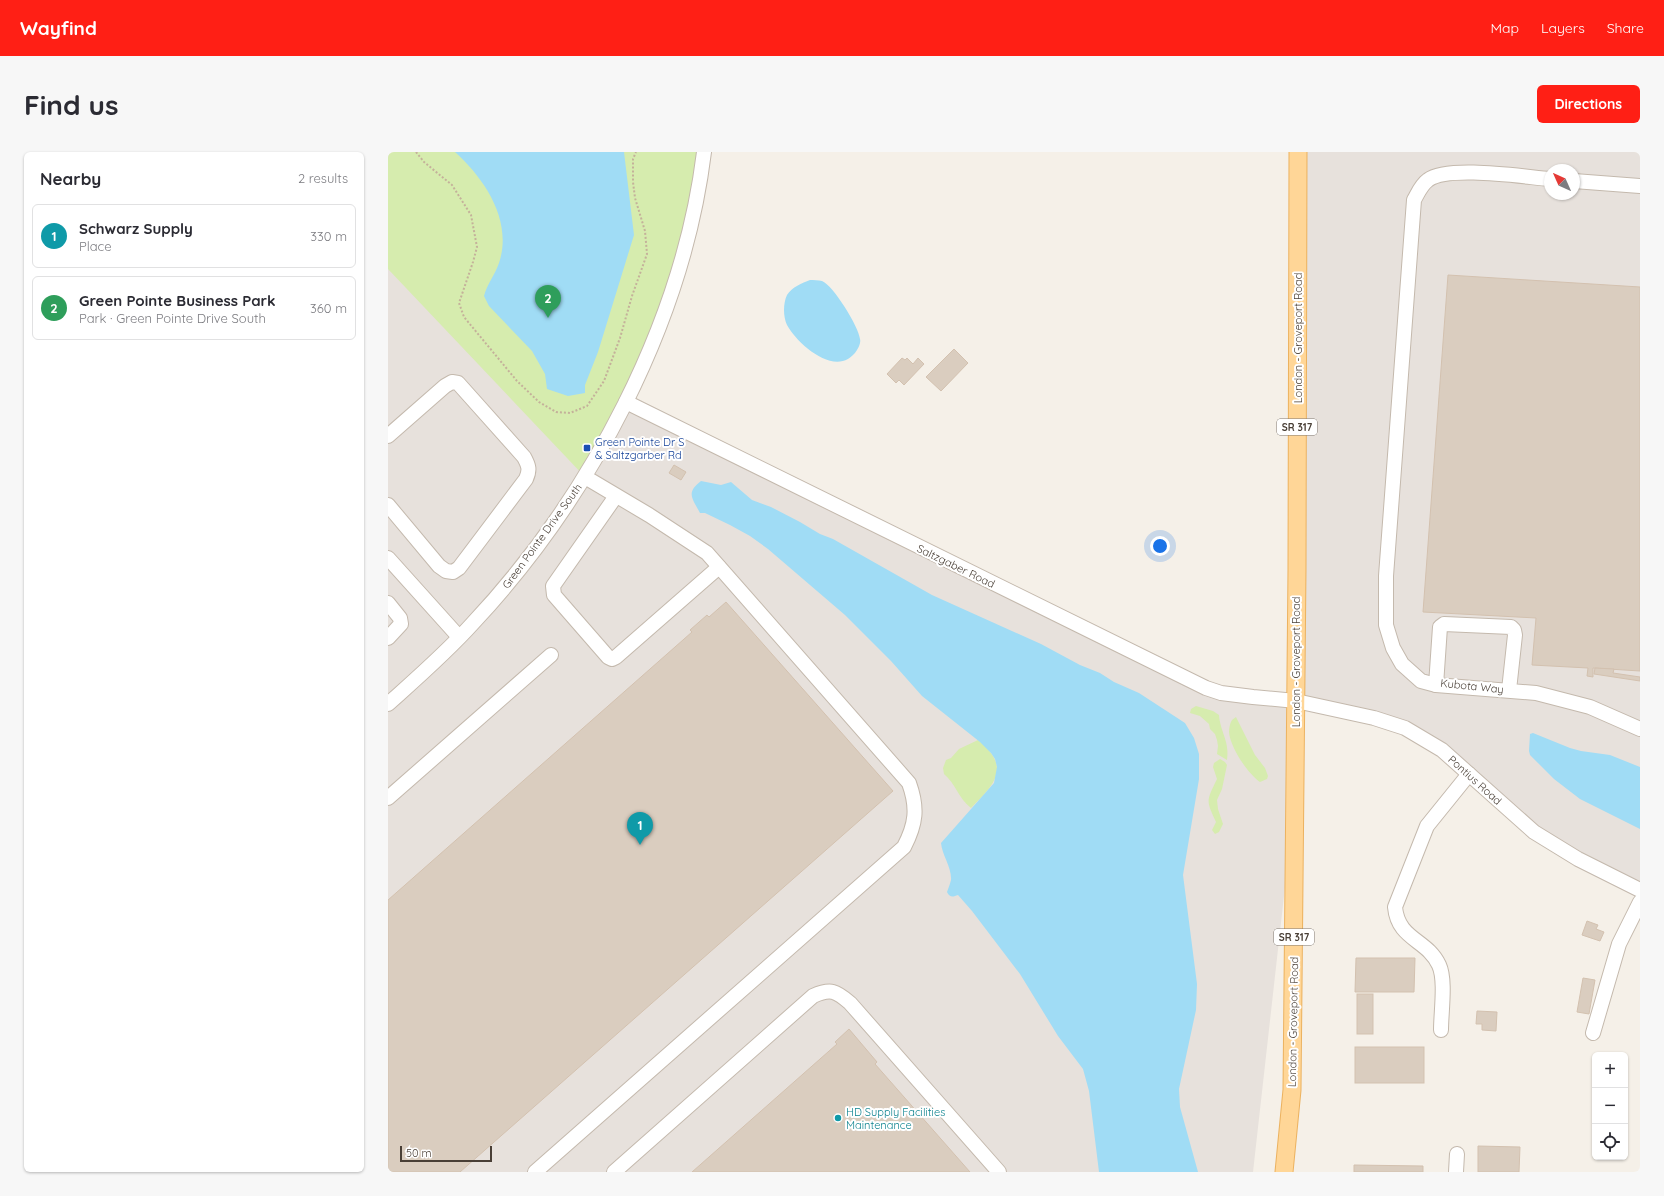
<!DOCTYPE html>
<meta charset="utf-8">
<style>
body{margin:0;font-family:Quicksand,sans-serif;background:#f7f7f7;color:#2b2b33}
.controls{position:absolute;right:12px;bottom:12px;display:grid;overflow:hidden;border-radius:6px;box-shadow:0 1px 3px #0004}
.controls button{width:36px;height:36px;display:grid;place-items:center;padding:0;border:0;border-bottom:1px solid #e1e1e2;background:#fff;color:#2b2b33;font:20px sans-serif}
.compass{position:absolute;left:1156px;top:12px;width:36px;height:36px;border-radius:50%;background:#fff;box-shadow:0 1px 3px #0004;rotate:315deg}
.scale{position:absolute;left:12px;bottom:10px;width:92px;box-sizing:border-box;padding-left:4px;border:2px solid #493f36;border-top:0;font-size:11px;line-height:14px;white-space:nowrap;color:#493f36;-webkit-text-stroke:3px #fff;paint-order:stroke}
.you{position:absolute;left:772px;top:394px;width:14px;height:14px;margin:-10px;border:3px solid #fff;border-radius:50%;background:#1a73e8;box-shadow:0 0 0 6px #1a73e833}
.badge{display:grid;place-items:center;width:26px;height:26px;border-radius:50%;background:#ff1f15;color:#fff;font-size:13px;font-weight:700}
.pin{position:absolute;translate:-50% -33px;filter:drop-shadow(0 1px 2px #0008)}
.pin::after{content:'';position:absolute;top:21px;width:14px;height:12px;background:inherit;clip-path:polygon(0 0,100% 0,50% 100%)}
.list{margin:0;padding:0;list-style:none}
h2{display:flex;justify-content:space-between;align-items:center;height:52px;margin:0;padding:0 16px;font-size:17px}
h2 small{font-size:13px;font-weight:400;color:#7c7c81}
.list li{display:grid;grid-template-columns:26px 1fr auto;gap:12px;align-items:center;box-sizing:border-box;height:64px;margin:0 8px 8px;padding:0 8px;border:1px solid #e1e1e2;border-radius:6px}
.list b{display:block;font-size:15px;white-space:nowrap}
.list p{margin:0;font-size:13px;white-space:nowrap;color:#7c7c81}
.list em{font-size:13px;font-style:normal;color:#7c7c81}
.icon{flex:none;width:22px;height:22px;fill:none;stroke:currentColor;stroke-width:2;stroke-linecap:round;stroke-linejoin:round}
.map{position:relative;flex:none;width:1252px;height:1020px;overflow:hidden;border-radius:6px}
header{display:flex;align-items:center;gap:24px;box-sizing:border-box;height:56px;padding:0 20px;background:#ff1f15;color:#fff}
header strong{font-size:19px}
nav{display:flex;gap:22px;margin-inline-start:auto;font-size:14px}
.intro{display:flex;align-items:center;justify-content:space-between;box-sizing:border-box;height:96px;padding:0 24px}
h1{margin:0;font-size:28px}
.button{padding:10px 18px;border-radius:6px;background:#ff1f15;color:#fff;font-size:14px;font-weight:700}
main{display:flex;gap:24px;padding:0 24px}
aside{flex:1;background:#fff;border-radius:6px;box-shadow:0 1px 3px #0004}
.map>svg:first-child{display:block}
.industrial{fill:#e7e1dc;fill-rule:evenodd}
.green{fill:#d6ecae}
.water{fill:#a0dcf5}
.building{fill:#dacdbf;stroke:#d3c1af}
.lines{fill:none;stroke-linecap:round;stroke-linejoin:round}
.minor-casing{stroke:#c4b9ad;stroke-width:16}
.major-casing{stroke:#ecb25f;stroke-width:19}
.path{stroke:#c4b19a;stroke-width:2;stroke-dasharray:2 2;stroke-linecap:butt}
.minor{stroke:#fff;stroke-width:14}
.major{stroke:#ffd697;stroke-width:17}
.transit-dot{fill:#1a4fb4;stroke:#fff;stroke-width:1.5}
.culture-dot{fill:#0f9aa8;stroke:#fff;stroke-width:1.5}
.labels{text-anchor:middle;dominant-baseline:central;stroke-width:4;stroke-linejoin:round;paint-order:stroke}
.shield{fill:#fff;stroke:#807972;stroke-width:1}
.shield-label{font-size:10px;font-weight:bold;fill:#493f36}
.street-label{font-size:11px;fill:#493f36;stroke:#fff}
.transit-label{font-size:11px;fill:#164399;stroke:#fff;text-anchor:start}
.culture-label{font-size:11px;fill:#0d838f;stroke:#fff;text-anchor:start}
</style>
<header>
<strong>Wayfind</strong>
<nav><a>Map</a><a>Layers</a><a>Share</a></nav>
</header>
<div class="intro"><h1>Find us</h1><a class="button">Directions</a></div>
<main>
<aside>
<h2>Nearby<small>2 results</small></h2>
<ul class="list">
<li><span class="badge" style="background:#0f9aa8">1</span><div><b>Schwarz Supply</b><p>Place</p></div><em>330 m</em></li>
<li><span class="badge" style="background:#2e9e5b">2</span><div><b>Green Pointe Business Park</b><p>Park · Green Pointe Drive South</p></div><em>360 m</em></li>
</ul>
</aside>
<div class="map">
<svg width="1252" height="1020" viewBox="0 0 1252 1020">
<rect width="100%" height="100%" fill="#f5f0e8"/>
<path class="industrial" d="M0,0L238,249L804,529L908,549L910,0H1252V738L1190,707L1035,586L908,549V637L865,1020H0ZM1162,18H1186V42H1162Z"/>
<g class="green">
<polygon points="0,0 316,0 287,129 197,325 0,117"/>
<path d="M808,554L825,559L831,563C832,579 842,590 839,608L829,602L830,594L829,588L827,582L822,577L821,572L812,564L802,561L803,557Z"/>
<path d="M848,565L867,603L877,616L880,624L879,627L872,630C860,622 842,595 841,580C841,576 842,571 844,568Z"/>
<path d="M590,588C623,615 608,631 583,656C571,647 567,631 556,622L555,616L558,608L563,606L571,597Z"/>
<path d="M832,607L837,610L839,613L834,637L829,648L830,657L835,672L831,680L827,682L824,678L828,670C818,648 818,650 829,627L825,615L826,611Z"/>
</g>
<g class="water">
<path d="M67,0H236L246,83L210,200L197,233V241L180,244L159,237L157,222L144,199L101,154L96,144C99,132 107,123 111,111C125,69 97,27 67,0Z"/>
<path d="M422,128C425,128 431,128 434,129C445,133 471,175 472,187C473,190 471,195 469,198C450,228 410,193 399,173C395,165 395,151 399,143C404,135 414,131 422,128Z"/>
<path d="M313,329L333,333L343,330L364,348L383,355L412,370L432,382L445,387L544,443L653,492L692,513L712,521L726,530L751,541L797,571L806,586L811,602V627L795,723L809,832L808,858L791,937L792,955L810,1020H711L701,939L695,917L670,884L632,822L584,759L570,743C565,745 562,746 559,740C560,737 562,732 563,728C564,716 554,703 553,691L606,631L609,615L607,607L603,601L592,590L534,544L503,509L457,463L380,397L362,384L342,373L317,361H312C305,347 297,341 313,329Z"/>
<polygon points="1145,581 1182,596 1193,599 1222,603 1252,615 1252,677 1192,647 1166,627 1142,603 1141,599 1142,582"/>
</g>
<g class="building">
<polygon points="1060,123 1252,135 1252,519 1205,516 1205,525 1199,524 1200,516 1144,513 1148,466 1035,460"/>
<polygon points="566,197 580,211 553,239 538,225"/>
<polygon points="514,206 517,208 519,206 525,212 530,206 536,212 516,233 511,228 508,231 499,222"/>
<polygon points="286,313 298,320 293,328 281,321"/>
<polygon points="338,450 505,639 72,1020 0,1020 0,748 304,480 302,478 319,463 321,465"/>
<polygon points="1207,516 1226,517 1225,521 1252,525 1252,529 1206,522"/>
<polygon points="1199,769 1210,773 1208,777 1216,780 1212,789 1194,783"/>
<polygon points="968,806 1027,806 1026,840 967,840"/>
<polygon points="1195,826 1207,828 1201,862 1189,860"/>
<rect x="969" y="842" width="16" height="40"/>
<polygon points="1089,859 1109,860 1108,879 1094,878 1094,872 1088,872"/>
<polygon points="461,877 489,910 487,912 582,1020 304,1020 449,892 447,890"/>
<rect x="967" y="895" width="69" height="36"/>
<polygon points="1090,994 1132,995 1131,1020 1090,1020"/>
<polygon points="966,1013 1035,1014 1035,1020 966,1020"/>
</g>
<g class="lines">
<g class="minor-casing">
<g id="minor">
<polyline points="1186,29 1252,34"/>
<polyline points="238,250 818,536 833,541 865,545 908,549 986,566 1017,576 1054,598 1146,680 1190,707 1252,738"/>
<path d="M0,284L57,234L64,230L70,231L136,305C141,314 142,318 138,327L71,416L65,420L58,419L51,414L0,353"/>
<polyline points="228,344 165,434 166,443 220,505 224,507 228,505 331,415"/>
<polyline points="0,406 71,485"/>
<polyline points="0,451 12,466 13,472 0,486"/>
<path d="M1048,533L1033,529L1014,512L1005,496L998,473V424L1026,48C1030,41 1033,33 1040,28C1060,13 1136,25 1162,27"/>
<polyline points="1121,538 1127,483 1126,478 1123,475 1056,472 1052,475 1048,533 1148,541 1202,555 1252,577"/>
<path d="M0,552C29,526 59,500 85,471C202,346 295,171 316,0"/>
<polyline points="0,646 163,503"/>
<path d="M1053,878C1053,860 1058,828 1051,813C1039,787 1010,788 1007,755L1039,674L1081,622"/>
<polyline points="1205,881 1231,792 1252,750"/>
<path d="M147,1020L516,695C528,672 530,656 521,631L319,401L261,363L197,325"/>
<path d="M226,1020L425,844C443,836 448,839 462,851L611,1020"/>
<polyline points="1068,1020 1069,1002"/>
</g>
</g>
<g class="major-casing">
<polyline id="major" points="896,1020 904,938 909,417 910,0"/>
</g>
<polyline class="path" points="28,0 36,10 64,33 83,63 89,95 85,110 71,151 76,165 129,229 151,250 168,260 182,261 199,254 216,229 232,186 244,144 259,102 257,79 247,46 245,30 245,7 248,0"/>
<use href="#minor" class="minor"/>
<use href="#major" class="major"/>
</g>
<rect class="transit-dot" x="195" y="292" width="8" height="8" rx="2"/>
<circle class="culture-dot" cx="450" cy="966" r="4"/>
<g class="labels">
<g class="shield">
<rect x="889" y="267" width="40" height="16" rx="3"/>
<rect x="886" y="777" width="40" height="16" rx="3"/>
</g>
<g class="shield-label">
<text x="909" y="275">SR 317</text>
<text x="906" y="785">SR 317</text>
</g>
<g class="street-label">
<text transform="translate(910 186) rotate(-90)">London - Groveport Road</text>
<text transform="translate(154 384) rotate(-54)">Green Pointe Drive South</text>
<text transform="translate(568 414) rotate(26)">Saltzgaber Road</text>
<text transform="translate(908 510) rotate(-90)">London - Groveport Road</text>
<text transform="translate(1084 534) rotate(6)">Kubota Way</text>
<text transform="translate(1087 628) rotate(42)">Pontius Road</text>
<text transform="translate(905 870) rotate(-89)">London - Groveport Road</text>
</g>
<g class="transit-label">
<text x="207" y="290">Green Pointe Dr S<tspan x="207" dy="13">&amp; Saltzgarber Rd</tspan></text>
</g>
<g class="culture-label">
<text x="458" y="960">HD Supply Facilities<tspan x="458" dy="13">Maintenance</tspan></text>
</g>
</g>
</svg>
<div class="controls">
<button>+</button>
<button>−</button>
<button><svg class="icon" aria-label="locate" viewBox="0 0 24 24"><circle cx="12" cy="12" r="6"/><path d="M12 2v4M12 18v4M2 12h4M18 12h4"/></svg></button>
</div>
<svg class="compass" viewBox="-18 -18 36 36"><path d="M0-13l5 13h-10z" fill="#e53935"/><path d="M0 13l5-13h-10z" fill="#7c7c81"/></svg>
<div class="scale">50 m</div>
<div class="you"></div>
<div class="pin badge" style="left:252px;top:693px;background:#0f9aa8">1</div>
<div class="pin badge" style="left:160px;top:166px;background:#2e9e5b">2</div>
</div>
</main>
